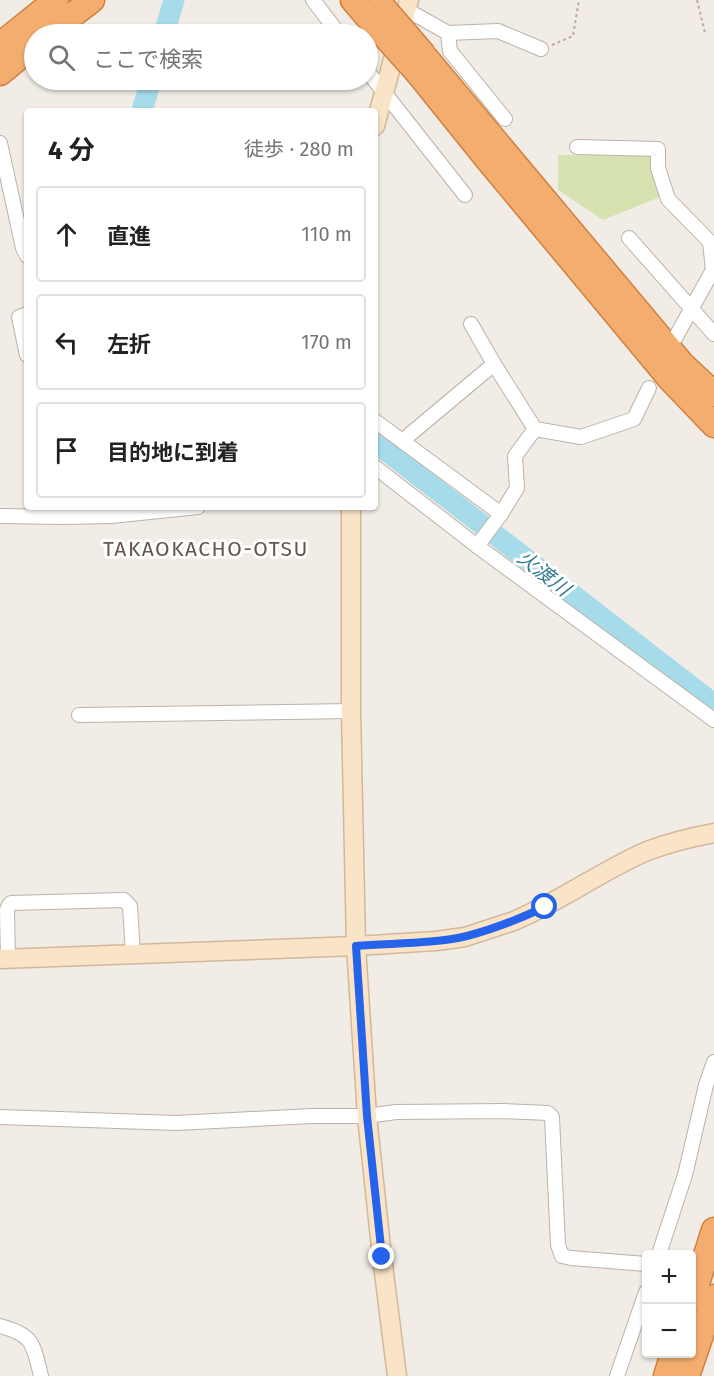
<!DOCTYPE html>
<html lang="ja">
<meta charset="utf-8">
<style>
body{margin:0;font-family:"Fira Sans","Noto Sans JP",sans-serif;background:#f2f2f2;color:#222}
.controls{position:absolute;right:18px;bottom:18px;display:grid;overflow:hidden;border-radius:6px;box-shadow:0 2px 4px #0004}
.controls button{width:54px;height:54px;display:grid;place-items:center;padding:0;border:0;border-bottom:2px solid #e0e0e0;background:#fff;color:#222;font:30px sans-serif}
.stop{position:absolute;width:18px;height:18px;margin:-14px;border:4px solid #2563eb;border-radius:50%;background:#fff}
.stop.end{background:#2563eb;border-color:#fff;box-shadow:0 2px 6px #0008}
.list{margin:0;padding:0;list-style:none}
h2{display:flex;justify-content:space-between;align-items:center;height:78px;margin:0;padding:0 24px;font-size:26px}
h2 small{font-size:20px;font-weight:400;color:#767676}
.list li{display:grid;grid-template-columns:39px 1fr auto;gap:18px;align-items:center;box-sizing:border-box;height:96px;margin:0 12px 12px;padding:0 12px;border:2px solid #e0e0e0;border-radius:6px}
.list b{display:block;font-size:22px;white-space:nowrap}
.list em{font-size:20px;font-style:normal;color:#767676}
.icon{flex:none;width:33px;height:33px;fill:none;stroke:currentColor;stroke-width:2;stroke-linecap:round;stroke-linejoin:round}
.map{position:relative;flex:none;width:714px;height:1376px;overflow:hidden}
.search{position:absolute;background:#fff;box-shadow:0 2px 4px #0004;left:24px;top:24px;width:354px;height:66px;display:flex;align-items:center;gap:15px;box-sizing:border-box;padding:0 21px;border-radius:33px;color:#767676;font-size:22px}
.panel{position:absolute;background:#fff;box-shadow:0 2px 4px #0004;left:24px;top:108px;width:354px;height:402px;border-radius:6px}
.map>svg:first-child{display:block}
.green{fill:#d6e3b1}
.lines{fill:none;stroke-linecap:round;stroke-linejoin:round}
.river{stroke:#a6dcea;stroke-width:21}
.street-casing{stroke:#bcb2a9;stroke-width:16}
.secondary-casing{stroke:#d1b89b;stroke-width:21}
.highway-casing{stroke:#d18040;stroke-width:27}
.path{stroke:#bdab9b;stroke-width:2;stroke-dasharray:3 3;stroke-linecap:butt}
.street{stroke:#fff;stroke-width:14}
.secondary{stroke:#fae4c7;stroke-width:18}
.highway{stroke:#f3ae6f;stroke-width:24}
.highway-bridge-casing{stroke:#d18040;stroke-width:27;stroke-linecap:butt}
.highway-bridge{stroke:#f3ae6f;stroke-width:24}
.route{stroke:#2563eb;stroke-width:8}
.labels{text-anchor:middle;dominant-baseline:central;stroke-width:6;stroke-linejoin:round;paint-order:stroke}
.water-label{font-size:20px;font-style:italic;fill:#317a90;stroke:#fff}
.quarter-label{font-size:21px;letter-spacing:1.5px;fill:#66574e;stroke:#fff}
</style>
<div class="map">
<svg width="714" height="1376" viewBox="0 0 714 1376">
<rect width="100%" height="100%" fill="#f1ece6"/>
<polygon class="green" points="558,155 652,156 660,197 603,220 558,190"/>
<g class="lines">
<g class="river">
<polyline points="164,34 174,0"/>
<polyline points="142,111 151,80"/>
<polyline points="375,442 714,704"/>
</g>
<g class="street-casing">
<g id="street">
<polyline points="313,0 339,34"/>
<polyline points="407,10 448,33 450,51 505,119"/>
<polyline points="448,33 498,31 541,49"/>
<polyline points="368,72 465,195"/>
<polyline points="0,143 23,248 27,256"/>
<polyline points="577,147 658,149 658,168 668,199 710,242 713,270 674,340"/>
<polyline points="629,238 714,334"/>
<polyline points="27,314 19,317 27,355"/>
<polyline points="471,324 494,364"/>
<polyline points="375,421 501,514 477,546"/>
<polyline points="535,429 581,437 634,419 649,388"/>
<polyline points="402,441 494,364 535,429 515,456 517,488 501,514"/>
<polyline points="375,467 477,546 714,720"/>
<polyline points="0,516 62,517 111,516 198,507"/>
<polyline points="79,715 351,711"/>
<polyline points="8,959 7,910 9,905 11,903 124,900 130,906 133,954"/>
<polyline points="0,1117 176,1123 312,1116 367,1116 396,1112 503,1111 548,1113 552,1117 558,1245 562,1256 571,1258 646,1264"/>
<polyline points="659,1254 685,1175 706,1085 714,1062"/>
<path d="M0,1326C34,1335 33,1344 41,1376"/>
<polyline points="617,1376 646,1292"/>
</g>
</g>
<g class="secondary-casing">
<g id="secondary">
<polyline points="375,126 409,0"/>
<polyline points="351,507 351,711 356,946 367,1116 382,1257 397,1376"/>
<path d="M0,959L356,946L436,941L465,937L514,921L529,914C569,895 606,869 647,851C668,843 692,837 714,833"/>
</g>
</g>
<g class="highway-casing">
<g id="highway">
<polyline points="353,0 371,21"/>
<polyline points="48,34 92,0"/>
<polyline points="0,45 56,0"/>
<polyline points="425,57 682,364 714,394"/>
<polyline points="0,73 34,45"/>
<polyline points="418,73 488,160 671,380 714,425"/>
<polyline points="692,1299 714,1230"/>
<polyline points="666,1376 673,1354"/>
<polyline points="687,1376 714,1297"/>
</g>
</g>
<g class="path">
<polyline points="697,0 705,33"/>
<polyline points="552,45 573,36 579,0"/>
</g>
<use href="#street" class="street"/>
<use href="#secondary" class="secondary"/>
<use href="#highway" class="highway"/>
<g class="highway-bridge-casing">
<g id="highway-bridge">
<polyline points="381,5 424,55"/>
<polyline points="371,21 418,73"/>
</g>
</g>
<use href="#highway-bridge" class="highway-bridge"/>
</g>
<g class="lines">
<path class="route" d="M382,1257L367,1116L356,946C390,943 434,944 467,936C494,929 519,919 545,907"/>
</g>
<g class="labels">
<g class="water-label">
<text transform="translate(544 573) rotate(38)">火渡川</text>
</g>
<g class="quarter-label">
<text x="206" y="549">TAKAOKACHO-OTSU</text>
</g>
</g>
</svg>
<div class="controls">
<button>+</button>
<button>−</button>
</div>
<div class="stop" style="left:545px;top:907px"></div>
<div class="stop end" style="left:382px;top:1257px"></div>
<div class="search"><svg class="icon" aria-label="search" viewBox="0 0 24 24"><circle cx="10" cy="10" r="6"/><path d="M15 15l6 6"/></svg>ここで検索</div>
<section class="panel">
<h2>4 分<small>徒歩 · 280 m</small></h2>
<ul class="list">
<li><svg class="icon" aria-label="ahead" viewBox="0 0 24 24"><path d="M12 20V5M6 11l6-6 6 6"/></svg><div><b>直進</b></div><em>110 m</em></li>
<li><svg class="icon" aria-label="left" viewBox="0 0 24 24"><path d="M17 20v-9H6M10 6l-5 5 5 5"/></svg><div><b>左折</b></div><em>170 m</em></li>
<li><svg class="icon" aria-label="arrive" viewBox="0 0 24 24"><path d="M6 21V4h12l-3 4 3 4H6"/></svg><div><b>目的地に到着</b></div></li>
</ul>
</section>
</div>
